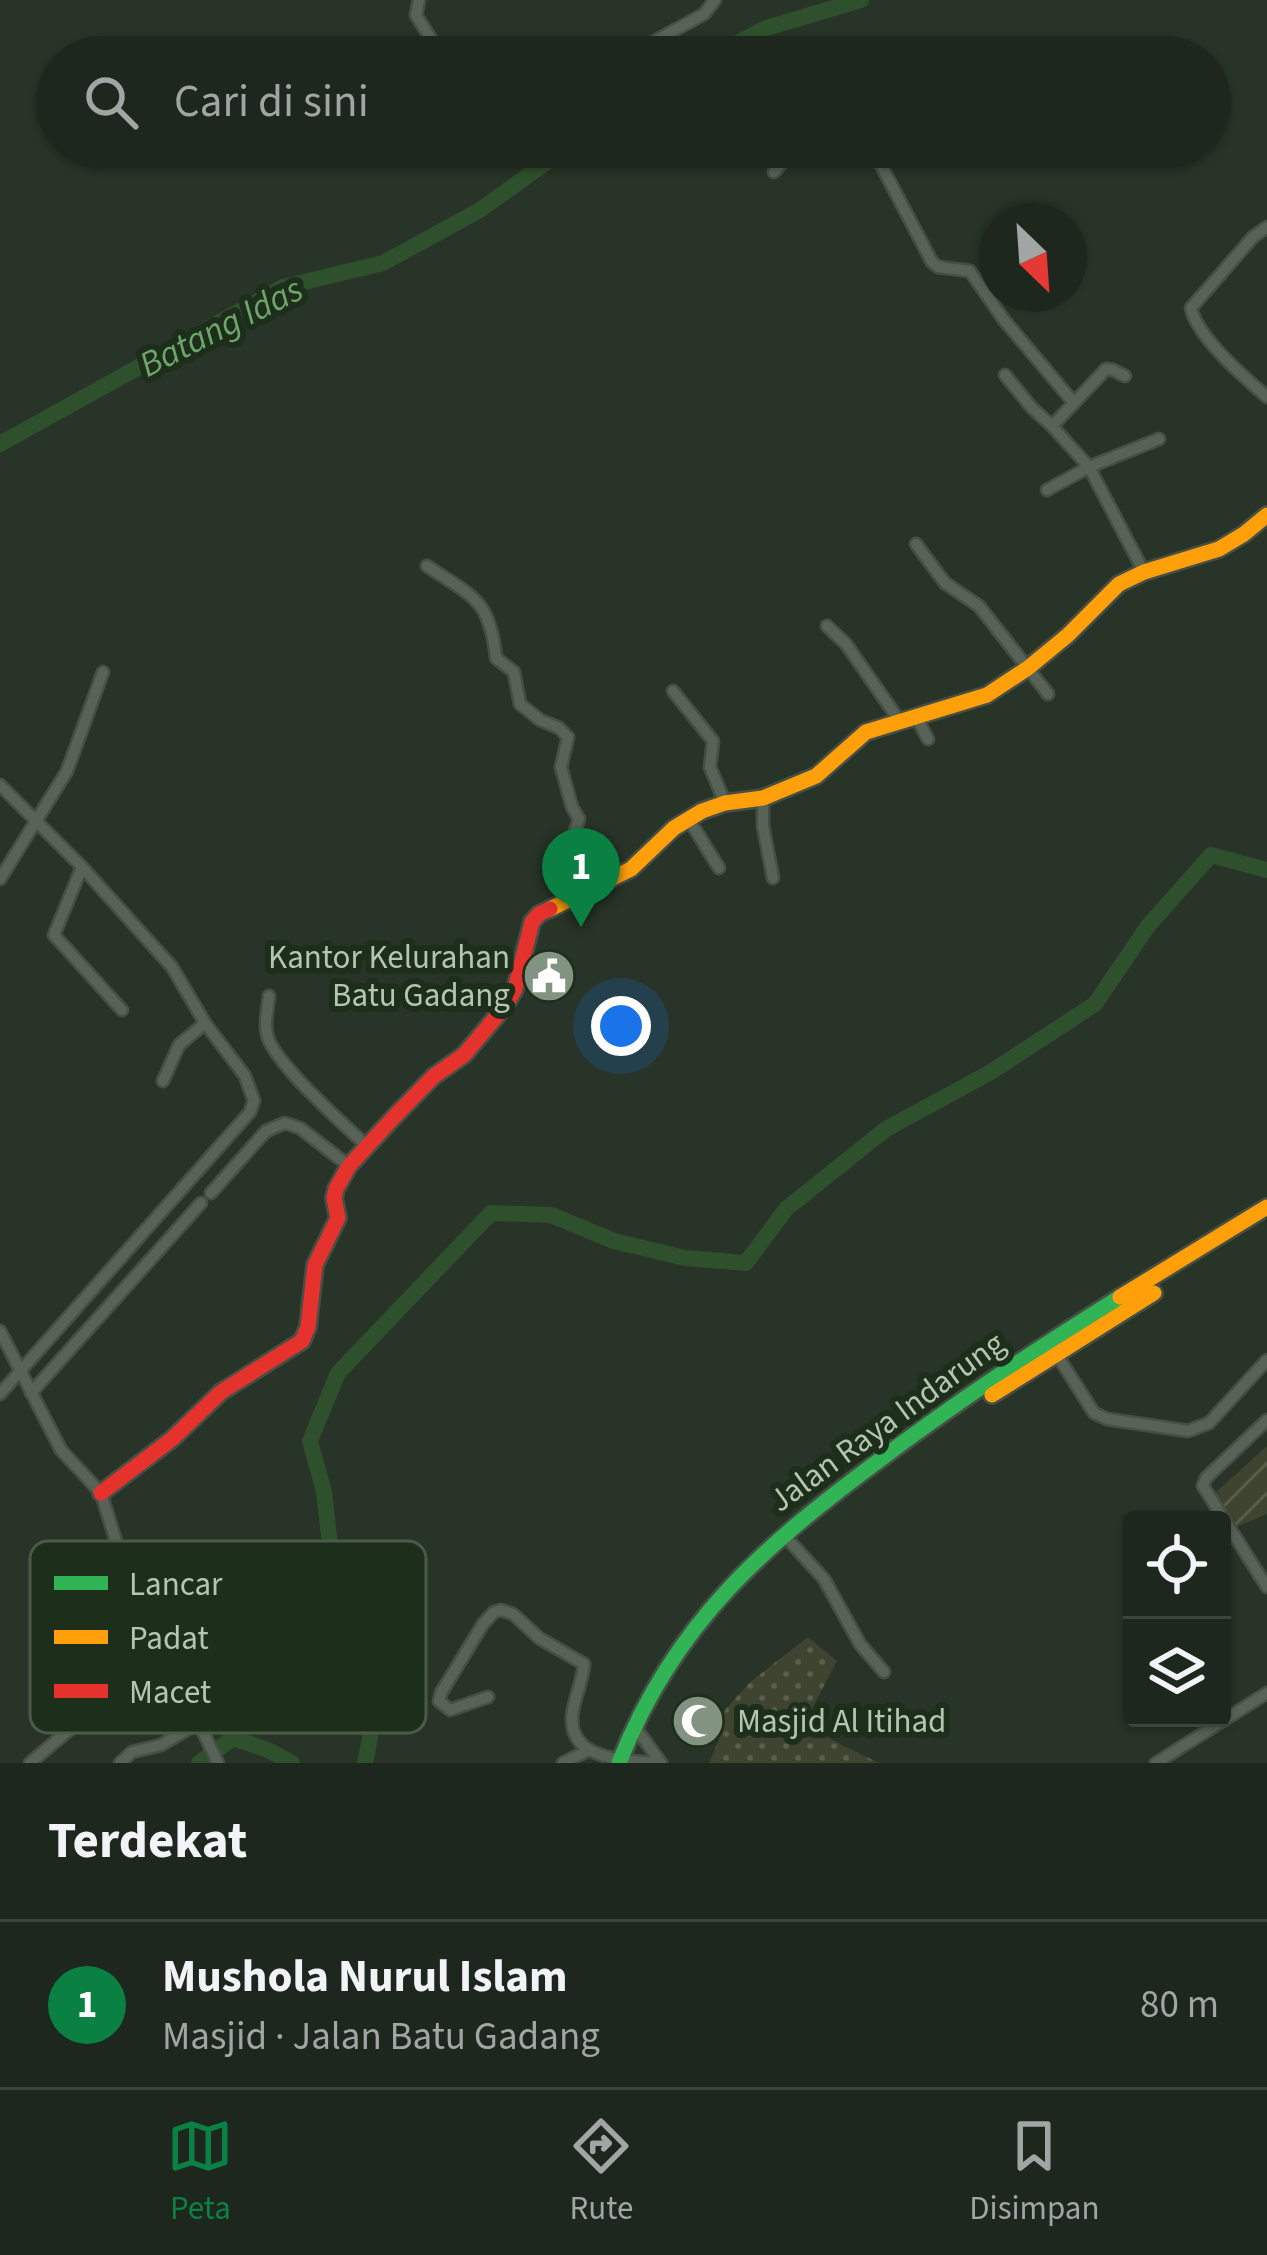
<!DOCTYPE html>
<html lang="id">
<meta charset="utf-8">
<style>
body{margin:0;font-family:"Source Sans 3",sans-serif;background:#2b332a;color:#f1f3f6}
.controls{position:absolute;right:36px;bottom:36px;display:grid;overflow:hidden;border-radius:12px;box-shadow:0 3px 9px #0004}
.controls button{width:108px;height:108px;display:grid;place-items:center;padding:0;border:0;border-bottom:3px solid #3c443b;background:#1e271d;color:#f1f3f6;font:60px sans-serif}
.compass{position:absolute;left:979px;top:204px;width:108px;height:108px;border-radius:50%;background:#1e271d;box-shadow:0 3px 9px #0004;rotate:155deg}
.you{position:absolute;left:621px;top:1026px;width:42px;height:42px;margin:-30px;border:9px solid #fff;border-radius:50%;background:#1a73e8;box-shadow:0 0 0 18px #1a73e833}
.badge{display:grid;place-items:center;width:78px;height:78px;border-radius:50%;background:#0b8043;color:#fff;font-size:39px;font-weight:700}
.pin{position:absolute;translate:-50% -99px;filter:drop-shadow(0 3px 6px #0008)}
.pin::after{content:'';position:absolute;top:63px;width:42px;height:36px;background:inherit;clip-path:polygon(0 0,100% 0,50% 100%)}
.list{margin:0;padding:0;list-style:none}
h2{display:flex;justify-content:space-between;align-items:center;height:156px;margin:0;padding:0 48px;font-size:51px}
h2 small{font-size:39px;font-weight:400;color:#a1a5a4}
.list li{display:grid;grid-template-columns:78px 1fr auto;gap:36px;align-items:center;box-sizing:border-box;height:168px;padding:0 48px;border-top:3px solid #3c443b}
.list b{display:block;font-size:45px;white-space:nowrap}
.list p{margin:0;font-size:39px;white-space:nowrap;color:#a1a5a4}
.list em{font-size:39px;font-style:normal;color:#a1a5a4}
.icon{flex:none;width:66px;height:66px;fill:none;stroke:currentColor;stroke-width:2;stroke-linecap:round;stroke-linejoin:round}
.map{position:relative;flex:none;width:1267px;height:1763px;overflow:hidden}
.search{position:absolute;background:#1e271d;box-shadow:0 3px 9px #0004;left:36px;right:36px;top:36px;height:132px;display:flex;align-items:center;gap:30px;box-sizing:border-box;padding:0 42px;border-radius:66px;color:#a1a5a4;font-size:45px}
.sheet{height:324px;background:#1e271d}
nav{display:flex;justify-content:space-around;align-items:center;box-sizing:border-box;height:168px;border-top:3px solid #3c443b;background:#1e271d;font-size:33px;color:#a1a5a4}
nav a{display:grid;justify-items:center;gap:6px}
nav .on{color:#0b8043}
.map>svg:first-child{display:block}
.park{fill:url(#park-dots)}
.garden{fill:url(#garden-furrows)}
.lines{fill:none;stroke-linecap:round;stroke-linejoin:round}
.river{stroke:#2e502c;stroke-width:16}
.street-casing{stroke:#464f45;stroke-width:15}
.fast-casing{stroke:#464f45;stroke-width:20}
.slow-casing{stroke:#464f45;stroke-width:20}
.jam-casing{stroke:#464f45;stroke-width:20}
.street{stroke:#586357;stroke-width:10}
.fast{stroke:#30b455;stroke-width:15}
.slow{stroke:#ff9f0a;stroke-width:15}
.jam{stroke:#e5322d;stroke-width:15}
.labels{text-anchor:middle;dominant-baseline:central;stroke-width:12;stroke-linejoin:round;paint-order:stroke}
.poi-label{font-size:33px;fill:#b2c6b1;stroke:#1d2e1b;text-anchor:end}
.street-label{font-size:33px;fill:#b2c6b1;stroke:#1d2e1b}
.water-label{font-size:36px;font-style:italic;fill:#6fa46b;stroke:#1d2e1b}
.key{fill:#1d2e1b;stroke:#4a5c48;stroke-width:3}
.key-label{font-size:33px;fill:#b2c6b1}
</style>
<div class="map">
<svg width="1267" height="1763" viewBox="0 0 1267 1763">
<defs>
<pattern id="park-dots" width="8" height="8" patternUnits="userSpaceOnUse" patternTransform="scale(3)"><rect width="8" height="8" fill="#3e442f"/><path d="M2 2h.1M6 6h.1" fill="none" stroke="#585e4b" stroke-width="1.8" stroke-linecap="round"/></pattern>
<pattern id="garden-furrows" width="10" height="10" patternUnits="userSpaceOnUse" patternTransform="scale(3)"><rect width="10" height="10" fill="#3e442f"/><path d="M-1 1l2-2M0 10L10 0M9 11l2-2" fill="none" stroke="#585e4b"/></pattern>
</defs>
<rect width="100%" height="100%" fill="#283427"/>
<polygon class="park" points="808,1637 837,1661 805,1722 836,1742 879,1763 709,1763 719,1740 725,1710 749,1683"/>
<polygon class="garden" points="1267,1446 1267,1514 1233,1528 1214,1494"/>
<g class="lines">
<g class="river">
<polyline points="710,57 766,28 861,0"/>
<polyline points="0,444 283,287 383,263 480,210 568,147"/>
<polyline points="199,1763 233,1738 268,1750 292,1763"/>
<polyline points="365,1763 370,1738 347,1605 330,1545 324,1492 310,1441 338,1373 491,1213 551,1215 614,1241 685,1258 746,1263 786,1209 886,1129 991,1072 1095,1004 1148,926 1211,855 1267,870"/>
</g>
<g class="street-casing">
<g id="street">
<polyline points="419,0 416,15 434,44 447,57"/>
<polyline points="626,57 704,14 715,0"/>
<polyline points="861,147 881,165 932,262 938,267 970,271 1004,320 1074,403 1052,426 1089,467 1144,572"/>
<polyline points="774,172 796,147"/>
<path d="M1267,227L1253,237L1191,308C1197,337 1244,377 1267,397"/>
<polyline points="1005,375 1032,408 1052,426"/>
<polyline points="1074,403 1106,369 1113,370 1125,376"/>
<polyline points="1047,490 1089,467 1159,439"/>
<polyline points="916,544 945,583 979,606 1048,694"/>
<path d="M427,566C473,597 490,599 496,658L514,672C516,684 518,693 520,704L540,720L559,728L568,737L561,767L572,807L579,819L575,831L601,882"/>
<polyline points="827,626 846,644 899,720"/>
<polyline points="673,691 713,741 710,767 725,803"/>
<polyline points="915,715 928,739"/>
<polyline points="0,785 82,867 172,967 205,1023 245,1076 254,1101 250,1112 0,1394"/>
<polyline points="763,798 763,826 773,878"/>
<polyline points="688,818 719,868"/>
<polyline points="82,867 54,935 122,1010"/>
<polyline points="0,879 67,771 103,672"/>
<path d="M269,996C268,1008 264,1022 267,1034C271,1060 345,1126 367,1146"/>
<polyline points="163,1081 179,1045 205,1023"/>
<polyline points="211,1193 266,1131 285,1123 300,1128 349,1166"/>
<polyline points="0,1331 61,1450 101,1493 124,1567 218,1763"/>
<polyline points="1057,1355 1094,1413 1107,1419 1188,1431 1209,1423 1267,1360"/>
<polyline points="31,1393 201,1203"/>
<polyline points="1267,1420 1206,1478 1203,1486 1267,1587"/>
<polyline points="784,1535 824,1579 860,1644 884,1672"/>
<polyline points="131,1583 210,1550"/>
<polyline points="154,1632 204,1623"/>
<polyline points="81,1652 112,1690"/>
<path d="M488,1697L450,1710L439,1701L441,1693L483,1624L494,1612L501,1610L513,1614L539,1638L584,1664C583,1679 576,1694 573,1710C564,1760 623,1760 655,1763"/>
<polyline points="635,1727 661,1763"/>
<polyline points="30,1763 100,1704 130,1669 162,1649"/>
<polyline points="120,1763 132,1752 161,1745 198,1723"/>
<polyline points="563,1763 589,1750"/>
<polyline points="1156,1763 1267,1693"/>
</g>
</g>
<g class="fast-casing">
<path id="fast" d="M619,1763C675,1621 766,1544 885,1456C961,1399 1040,1347 1120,1297"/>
</g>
<g class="slow-casing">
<g id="slow">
<polyline points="550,909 631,869 674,828 702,811 725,803 763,798 816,776 866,732 987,695 1028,668 1068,635 1119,584 1144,572 1219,549 1244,534 1267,515"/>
<polyline points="1120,1297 1267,1207"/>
<polyline points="992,1395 1154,1293"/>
</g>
</g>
<g class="jam-casing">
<polyline id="jam" points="101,1493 172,1439 221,1392 302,1341 308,1327 315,1265 338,1218 334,1198 336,1189 349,1166 394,1117 434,1076 464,1055 506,1005 515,989 532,922 539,914 550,909"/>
</g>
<use href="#street" class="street"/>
<use href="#fast" class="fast"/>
<use href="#slow" class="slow"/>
<use href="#jam" class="jam"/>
</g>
<defs>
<g id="civic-disc" transform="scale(2.7)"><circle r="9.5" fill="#829381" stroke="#1d2e1b"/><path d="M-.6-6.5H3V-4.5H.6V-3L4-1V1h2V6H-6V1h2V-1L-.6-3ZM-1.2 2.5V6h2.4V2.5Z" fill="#fff"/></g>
<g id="mosque-disc" transform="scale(2.7)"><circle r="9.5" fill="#829381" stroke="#1d2e1b"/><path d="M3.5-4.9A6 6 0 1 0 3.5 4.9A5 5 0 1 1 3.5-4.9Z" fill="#fff"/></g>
</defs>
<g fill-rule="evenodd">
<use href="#civic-disc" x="549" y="976"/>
<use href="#mosque-disc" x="698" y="1721"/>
</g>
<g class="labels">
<g class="poi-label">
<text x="510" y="957">Kantor Kelurahan<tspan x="510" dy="38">Batu Gadang</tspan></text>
<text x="737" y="1721" text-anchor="start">Masjid Al Itihad</text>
</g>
<g class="street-label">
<text transform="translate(887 1422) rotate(-36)">Jalan Raya Indarung</text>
</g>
<g class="water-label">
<text transform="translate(221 327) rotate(-27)">Batang Idas</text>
</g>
</g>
<rect x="30" y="1541" width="396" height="192" rx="18" class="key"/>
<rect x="54" y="1576" width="54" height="14" fill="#30b455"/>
<rect x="54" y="1630" width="54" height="14" fill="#ff9f0a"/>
<rect x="54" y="1684" width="54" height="14" fill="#e5322d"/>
<g class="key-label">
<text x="129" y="1595">Lancar</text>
<text x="129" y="1649">Padat</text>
<text x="129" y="1703">Macet</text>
</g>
</svg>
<div class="controls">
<button><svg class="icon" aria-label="locate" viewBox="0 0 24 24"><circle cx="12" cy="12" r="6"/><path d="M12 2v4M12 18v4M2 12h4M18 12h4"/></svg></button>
<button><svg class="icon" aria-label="layers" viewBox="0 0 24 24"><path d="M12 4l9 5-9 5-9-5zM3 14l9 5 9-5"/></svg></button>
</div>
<svg class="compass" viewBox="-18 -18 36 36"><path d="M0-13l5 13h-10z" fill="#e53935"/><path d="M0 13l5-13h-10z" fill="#a1a5a4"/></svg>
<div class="you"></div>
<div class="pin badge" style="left:581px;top:927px">1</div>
<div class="search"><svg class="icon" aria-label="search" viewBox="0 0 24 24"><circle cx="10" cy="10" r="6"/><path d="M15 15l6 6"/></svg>Cari di sini</div>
</div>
<section class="sheet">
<h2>Terdekat<small></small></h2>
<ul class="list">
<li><span class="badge">1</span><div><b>Mushola Nurul Islam</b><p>Masjid · Jalan Batu Gadang</p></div><em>80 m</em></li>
</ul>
</section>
<nav>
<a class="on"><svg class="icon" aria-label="map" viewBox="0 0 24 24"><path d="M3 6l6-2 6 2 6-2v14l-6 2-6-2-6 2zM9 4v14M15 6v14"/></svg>Peta</a>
<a><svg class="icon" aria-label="directions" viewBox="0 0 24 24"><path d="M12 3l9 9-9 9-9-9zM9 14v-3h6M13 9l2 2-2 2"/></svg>Rute</a>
<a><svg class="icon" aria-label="saved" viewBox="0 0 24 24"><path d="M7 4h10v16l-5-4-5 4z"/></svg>Disimpan</a>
</nav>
